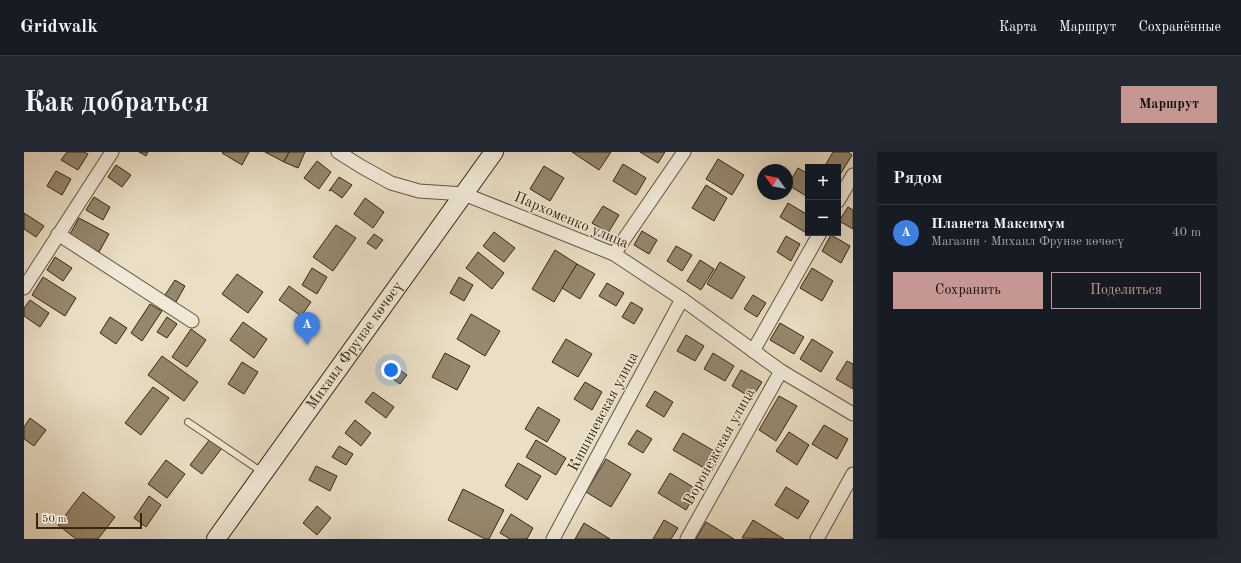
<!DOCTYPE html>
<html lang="ru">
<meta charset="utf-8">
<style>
body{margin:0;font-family:"Old Standard TT",serif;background:#242831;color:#f1f3f6}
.controls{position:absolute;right:12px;top:12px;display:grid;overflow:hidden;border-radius:0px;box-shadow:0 4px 16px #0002}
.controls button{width:36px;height:36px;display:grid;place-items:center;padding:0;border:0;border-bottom:1px solid #363941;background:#171b24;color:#f1f3f6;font:20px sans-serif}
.compass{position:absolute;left:733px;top:12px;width:36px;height:36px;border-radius:50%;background:#171b24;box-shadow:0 4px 16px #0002;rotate:303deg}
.scale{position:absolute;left:12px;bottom:10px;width:106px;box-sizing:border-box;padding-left:4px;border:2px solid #39270d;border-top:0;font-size:11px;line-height:14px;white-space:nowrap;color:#39270d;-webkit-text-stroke:3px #f1eada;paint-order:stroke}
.you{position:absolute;left:367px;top:218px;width:14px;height:14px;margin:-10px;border:3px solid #fff;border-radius:50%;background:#1a73e8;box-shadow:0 0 0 6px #1a73e833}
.badge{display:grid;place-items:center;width:26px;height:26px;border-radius:50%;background:#c59692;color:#fff;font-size:13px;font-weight:700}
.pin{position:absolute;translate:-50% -33px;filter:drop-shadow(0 1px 2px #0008)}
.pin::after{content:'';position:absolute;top:21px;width:14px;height:12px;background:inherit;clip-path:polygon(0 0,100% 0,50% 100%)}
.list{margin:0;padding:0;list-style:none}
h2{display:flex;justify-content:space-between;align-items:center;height:52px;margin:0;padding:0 16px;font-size:17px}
h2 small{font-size:13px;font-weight:400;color:#9ea1a6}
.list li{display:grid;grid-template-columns:26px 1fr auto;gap:12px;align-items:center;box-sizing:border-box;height:56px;padding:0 16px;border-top:1px solid #363941}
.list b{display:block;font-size:15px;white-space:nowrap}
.list p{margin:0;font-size:13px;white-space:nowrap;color:#9ea1a6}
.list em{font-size:13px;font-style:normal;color:#9ea1a6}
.actions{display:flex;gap:8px;padding:12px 16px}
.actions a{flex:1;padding:9px 0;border:1px solid #c59692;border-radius:0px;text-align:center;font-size:14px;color:#c59692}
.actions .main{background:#c59692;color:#111}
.map{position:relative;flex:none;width:829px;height:387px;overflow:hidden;border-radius:0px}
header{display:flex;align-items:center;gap:24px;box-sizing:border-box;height:56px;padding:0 20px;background:#171b24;border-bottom:1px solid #363941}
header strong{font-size:19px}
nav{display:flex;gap:22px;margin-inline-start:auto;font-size:14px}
.intro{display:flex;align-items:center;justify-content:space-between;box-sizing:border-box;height:96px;padding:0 24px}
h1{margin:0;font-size:28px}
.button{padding:10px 18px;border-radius:0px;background:#c59692;color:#111;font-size:14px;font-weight:700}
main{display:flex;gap:24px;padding:0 24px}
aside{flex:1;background:#171b24;border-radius:0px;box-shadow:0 4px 16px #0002}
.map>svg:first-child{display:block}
.building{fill:#95876d;stroke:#39270d}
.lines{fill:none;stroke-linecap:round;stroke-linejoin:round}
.lane-casing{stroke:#65553b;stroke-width:8}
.street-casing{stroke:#65553b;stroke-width:15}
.secondary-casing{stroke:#39270d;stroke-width:20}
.lane{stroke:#f1eada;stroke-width:6}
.street{stroke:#f1eada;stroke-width:13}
.secondary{stroke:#f1eada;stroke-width:18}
.labels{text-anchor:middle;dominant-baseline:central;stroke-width:3;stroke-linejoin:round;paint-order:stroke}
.street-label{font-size:15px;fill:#39270d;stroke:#f1eada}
</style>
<header>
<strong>Gridwalk</strong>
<nav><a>Карта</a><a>Маршрут</a><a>Сохранённые</a></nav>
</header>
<div class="intro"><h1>Как добраться</h1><a class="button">Маршрут</a></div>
<main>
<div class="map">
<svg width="829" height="387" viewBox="0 0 829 387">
<rect width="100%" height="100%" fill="#eadfc6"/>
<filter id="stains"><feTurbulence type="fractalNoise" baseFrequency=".005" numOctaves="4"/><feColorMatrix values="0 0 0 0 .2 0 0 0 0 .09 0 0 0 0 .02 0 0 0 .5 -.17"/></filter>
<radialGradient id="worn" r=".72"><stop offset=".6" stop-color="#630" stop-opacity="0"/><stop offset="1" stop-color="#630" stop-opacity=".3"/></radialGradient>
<g class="building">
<polygon points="43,0 60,0 64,2 54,18 37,8"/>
<polygon points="115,0 124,0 122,4"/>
<polygon points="199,0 225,0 218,13 198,1"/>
<polygon points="241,0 265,0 260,10"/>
<polygon points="265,0 281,0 274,16 260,10"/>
<polygon points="548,0 587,0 575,18"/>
<polygon points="616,0 641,0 634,11"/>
<polygon points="809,0 824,0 828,3 817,21 814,20 814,15 806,15 802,12"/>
<polygon points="694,7 720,23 708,43 682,27"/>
<polygon points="293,9 307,20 295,37 280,26"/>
<polygon points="599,12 622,26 612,43 589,29"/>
<polygon points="92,13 107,23 98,35 84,25"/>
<polygon points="520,14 540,26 526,49 506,37"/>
<polygon points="774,16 784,22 784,45 764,33"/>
<polygon points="32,19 47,27 38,43 23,34"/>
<polygon points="315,25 328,33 318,46 307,38 305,39"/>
<polygon points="682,33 703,46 690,69 668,56"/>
<polygon points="70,45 86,55 79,68 62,58"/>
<polygon points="341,46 360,60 349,76 330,62"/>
<polygon points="764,51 784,63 784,82 756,65"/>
<polygon points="579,54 595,63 584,81 568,71"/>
<polygon points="824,55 829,58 829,77 815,69"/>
<polygon points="0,61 20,74 12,85 0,77"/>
<polygon points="55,66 85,82 75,100 45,84"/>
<polygon points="312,73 332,86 309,119 289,105"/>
<polygon points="618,79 633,88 625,102 610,93"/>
<polygon points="470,80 491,96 480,110 459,94"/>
<polygon points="350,82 359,88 352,97 343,91"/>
<polygon points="807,83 826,94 817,111 798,99"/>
<polygon points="762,84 776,92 767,109 753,100"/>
<polygon points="652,94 668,103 658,119 643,109"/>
<polygon points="531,98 553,112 530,150 508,137"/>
<polygon points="454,100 480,121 468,137 442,116"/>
<polygon points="31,105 48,116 39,129 23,118"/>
<polygon points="676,108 690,117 677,138 663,129"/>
<polygon points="696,110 721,125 708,147 683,132"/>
<polygon points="553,112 571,122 556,147 538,136"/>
<polygon points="288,116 303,125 293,142 278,133"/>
<polygon points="788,116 809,129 798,149 776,136"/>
<polygon points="213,122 239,140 224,161 198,142"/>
<polygon points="19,125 52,146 41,164 8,143"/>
<polygon points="435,125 449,133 440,149 426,141"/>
<polygon points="151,128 161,134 152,150 141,143"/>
<polygon points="583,131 600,141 592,154 575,144"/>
<polygon points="265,134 287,150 277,164 255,148"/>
<polygon points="729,143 742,151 733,165 720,157"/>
<polygon points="6,148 25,161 16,175 0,164 0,156"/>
<polygon points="607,150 619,157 610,172 598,165"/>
<polygon points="126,152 138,159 118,189 107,181"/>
<polygon points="447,162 476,179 461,204 433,187"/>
<polygon points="86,165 103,176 92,192 76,181"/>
<polygon points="143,165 153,172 143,186 133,180"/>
<polygon points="219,170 243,187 230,206 206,188"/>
<polygon points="756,171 780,185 770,202 746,188"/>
<polygon points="167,177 182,188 163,215 148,205"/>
<polygon points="662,183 680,194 671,209 653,199"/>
<polygon points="542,187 568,202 554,225 528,210"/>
<polygon points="788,187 809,200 797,220 776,207"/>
<polygon points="421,201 446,214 433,238 408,225"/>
<polygon points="689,201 710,214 701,229 680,217"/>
<polygon points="138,204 174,230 160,249 124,223"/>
<polygon points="823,209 829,212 829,237 812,227"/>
<polygon points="218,210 234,220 220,242 204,232"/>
<polygon points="367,212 383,223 376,232 361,221"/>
<polygon points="717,218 738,230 728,246 708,234"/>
<polygon points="561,230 578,240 568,258 550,247"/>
<polygon points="129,235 145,246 117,283 101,271"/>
<polygon points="631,239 649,250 640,265 622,254"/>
<polygon points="349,240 370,255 362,266 341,250"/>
<polygon points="755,244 773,254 752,289 735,278"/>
<polygon points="514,255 536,268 523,290 501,277"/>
<polygon points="6,266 22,278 10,294 0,287 0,275"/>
<polygon points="331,268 347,281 337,294 321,281"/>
<polygon points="800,273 824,287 813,307 788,292"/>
<polygon points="613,278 628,287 619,301 604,292"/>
<polygon points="765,280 785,293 773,313 752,299"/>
<polygon points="659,281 697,303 687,320 649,298"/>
<polygon points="186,287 198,296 178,322 166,313"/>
<polygon points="512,288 542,306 532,323 502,305"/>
<polygon points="315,294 329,302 322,313 308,305"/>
<polygon points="582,307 607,322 587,355 562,340"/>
<polygon points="142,308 161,322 143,346 124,332"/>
<polygon points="494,311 517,324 503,348 481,334"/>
<polygon points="292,314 313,324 306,339 285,328"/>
<polygon points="646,321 674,338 662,358 634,341"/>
<polygon points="762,335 785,349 774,367 751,353"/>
<polygon points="439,337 480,358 465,387 461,387 424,368"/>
<polygon points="59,340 91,365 74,387 52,387 34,373"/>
<polygon points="125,344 137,353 122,375 110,366"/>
<polygon points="293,354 307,366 293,383 279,371"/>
<polygon points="487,362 509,376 503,387 486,387 476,381"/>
<polygon points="640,368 654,376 647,387 629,387"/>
<polygon points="729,368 760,387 718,386"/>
<polygon points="682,370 710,387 672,387"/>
<polygon points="560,371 586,387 551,387"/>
</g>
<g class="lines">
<g class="lane-casing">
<polyline id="lane" points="164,270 238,320"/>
</g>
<g class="street-casing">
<g id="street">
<polyline points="314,0 338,15 367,31 395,39 440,42 590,102 658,147 757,219 829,262"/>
<polyline points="814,49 829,23"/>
<polyline points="34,82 168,169"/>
<polyline points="590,102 660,0"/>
<polyline points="0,136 88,0"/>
<polyline points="729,199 796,81"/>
<polyline points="529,387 658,147"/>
<polyline points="663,387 757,219"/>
<polyline points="793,387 829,322"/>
</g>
</g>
<g class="secondary-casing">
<g id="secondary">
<path id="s1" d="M192,387L470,0"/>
</g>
</g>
<use href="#lane" class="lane"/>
<use href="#street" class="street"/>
<use href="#secondary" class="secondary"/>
</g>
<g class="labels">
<g class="street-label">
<text transform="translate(547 69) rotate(23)">Пархоменко улица</text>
<text stroke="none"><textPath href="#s1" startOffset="238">Михаил Фрунзе көчөсү</textPath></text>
<text transform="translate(580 260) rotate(-62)">Кишиневская улица</text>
<text transform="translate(696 295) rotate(-61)">Воронежская улица</text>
</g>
</g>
<rect width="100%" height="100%" filter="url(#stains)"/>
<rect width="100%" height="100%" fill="url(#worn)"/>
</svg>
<div class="controls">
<button>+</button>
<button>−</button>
</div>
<svg class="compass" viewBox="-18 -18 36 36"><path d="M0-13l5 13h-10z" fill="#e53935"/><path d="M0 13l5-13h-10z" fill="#9ea1a6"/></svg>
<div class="scale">50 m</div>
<div class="you"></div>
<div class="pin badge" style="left:283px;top:193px;background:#3f7fe0">A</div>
</div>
<aside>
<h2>Рядом<small></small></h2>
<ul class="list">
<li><span class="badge" style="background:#3f7fe0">A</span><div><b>Планета Максимум</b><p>Магазин · Михаил Фрунзе көчөсү</p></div><em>40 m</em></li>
</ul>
<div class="actions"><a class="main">Сохранить</a><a>Поделиться</a></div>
</aside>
</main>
